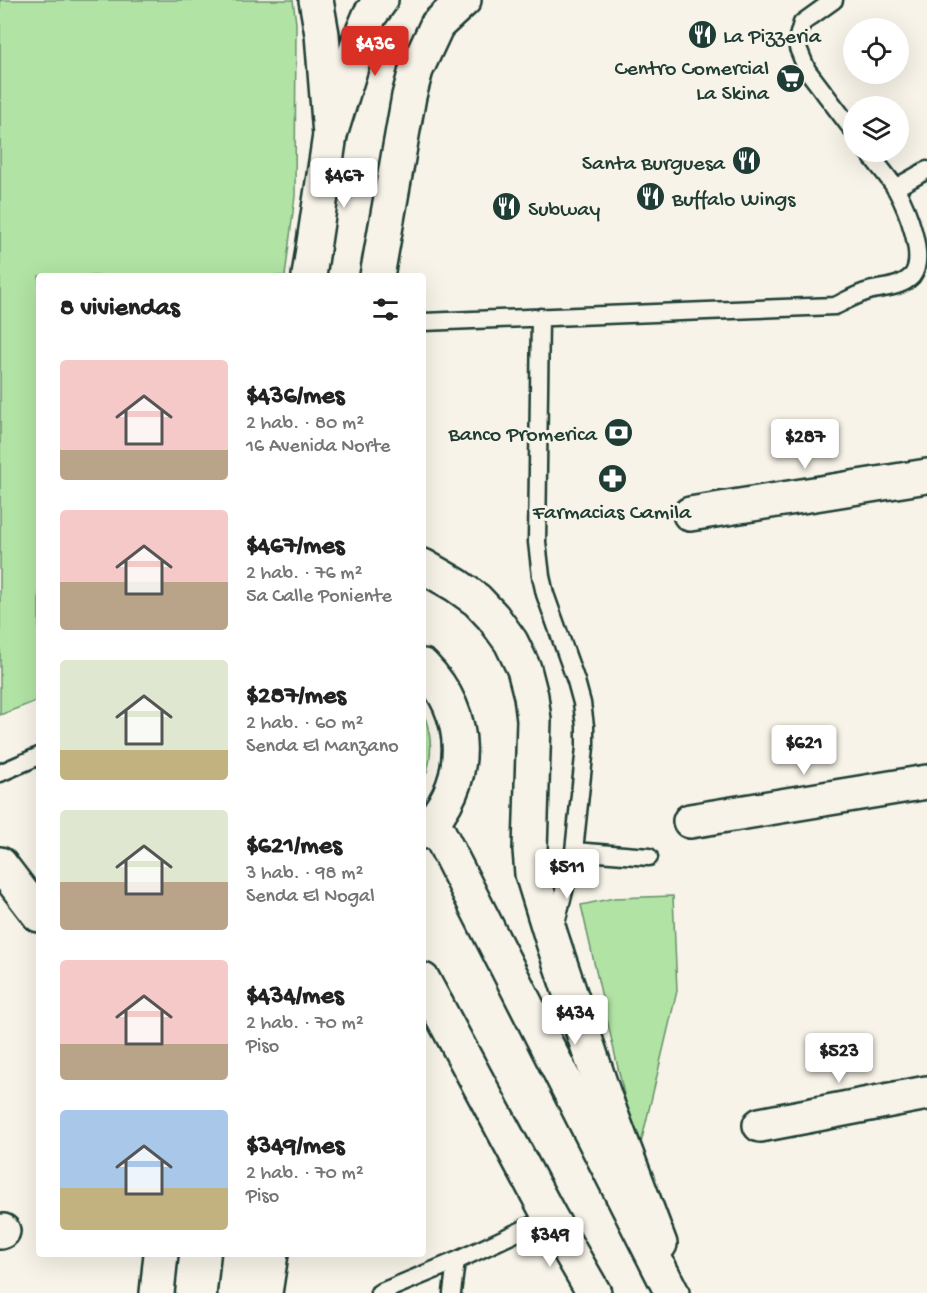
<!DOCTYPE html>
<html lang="es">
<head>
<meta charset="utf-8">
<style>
	body { margin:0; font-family:"Gochi Hand",sans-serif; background:#f6f6f6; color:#222; height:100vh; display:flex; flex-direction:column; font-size:22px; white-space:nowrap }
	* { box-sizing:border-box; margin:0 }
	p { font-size:20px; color:#767676 }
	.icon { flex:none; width:33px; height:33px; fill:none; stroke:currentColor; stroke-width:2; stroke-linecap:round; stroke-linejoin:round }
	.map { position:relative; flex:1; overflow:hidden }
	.details { position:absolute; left:36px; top:273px; width:390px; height:984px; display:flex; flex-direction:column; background:#fff; border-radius:6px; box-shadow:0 6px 24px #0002 }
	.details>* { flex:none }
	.buttons { position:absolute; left:843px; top:18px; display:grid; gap:12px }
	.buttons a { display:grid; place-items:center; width:66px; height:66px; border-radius:50%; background:#fff; box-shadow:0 6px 24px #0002; font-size:30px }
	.price { position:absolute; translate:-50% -51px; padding:0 14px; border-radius:6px; background:#fff; color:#222; font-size:20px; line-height:39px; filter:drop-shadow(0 2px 3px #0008) }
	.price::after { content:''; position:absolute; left:50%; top:36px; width:18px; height:14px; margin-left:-9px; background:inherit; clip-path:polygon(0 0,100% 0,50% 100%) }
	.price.current { background:#d93025; color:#fff }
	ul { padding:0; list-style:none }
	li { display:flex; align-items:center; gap:18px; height:150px; padding:0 24px }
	li span { display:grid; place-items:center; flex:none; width:168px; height:120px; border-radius:6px; color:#555 }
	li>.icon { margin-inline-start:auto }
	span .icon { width:72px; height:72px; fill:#fffc; stroke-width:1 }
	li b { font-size:26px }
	h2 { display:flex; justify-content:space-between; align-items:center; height:72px; padding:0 24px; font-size:26px }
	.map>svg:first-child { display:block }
	.green { fill:#b1e3a4; stroke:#68906c; stroke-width:1.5 }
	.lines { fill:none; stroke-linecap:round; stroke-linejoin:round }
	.service-casing { stroke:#1f3d34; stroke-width:21 }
	.minor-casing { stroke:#1f3d34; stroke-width:38 }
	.tertiary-casing { stroke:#1f3d34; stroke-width:38 }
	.secondary-casing { stroke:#1f3d34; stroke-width:38 }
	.service { stroke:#f7f3e8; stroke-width:16 }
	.minor { stroke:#f7f3e8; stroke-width:33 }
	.tertiary { stroke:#f7f3e8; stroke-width:33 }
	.secondary { stroke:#f7f3e8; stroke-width:33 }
	.labels { text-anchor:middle; stroke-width:6; stroke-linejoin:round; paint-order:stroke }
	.poi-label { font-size:22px; fill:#1f3d34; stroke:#f7f3e8; text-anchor:start }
</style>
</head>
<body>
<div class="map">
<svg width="927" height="1293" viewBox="0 0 927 1293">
	<rect width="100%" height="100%" fill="#f7f3e8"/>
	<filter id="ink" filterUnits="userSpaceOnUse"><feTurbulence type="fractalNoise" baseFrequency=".0167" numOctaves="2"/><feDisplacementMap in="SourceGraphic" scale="12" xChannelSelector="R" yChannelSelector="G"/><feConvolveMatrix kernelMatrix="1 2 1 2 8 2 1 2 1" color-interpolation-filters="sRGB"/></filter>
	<g filter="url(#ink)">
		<path class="green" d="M0,0h293l3,23 -1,173 -10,80h-246v424l-39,15z
			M423,712c9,22 11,47 0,69z
			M673,896l4,95 -39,165 -57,-251 33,-7z"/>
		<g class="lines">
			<defs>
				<path id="service" d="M834,0l-32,23 -4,14v11l9,22 47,62
					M895,188l32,-18
					M540,317l-3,225 4,34 4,18 31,87 6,22 3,23v21l-11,104 -19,76
					M423,322l412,-16c11,-5 22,-12 34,-15 15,-4 31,-3 43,-15 15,-19 -6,-69 -16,-87 -8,-13 -19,-25 -28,-37
					M0,773l39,-17
					M574,851l75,6
					M379,1293l77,-32 94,-44
					M452,1293l4,-32"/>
				<path id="minor" d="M330,135l29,-94 11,-26 11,-15
					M377,276l32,-180 7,-26 21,-45 27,-25
					M690,514l237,-38
					M423,566l33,19 21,15 16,17 18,25 13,27 7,27 3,24 -4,130 2,24 20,65 53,159 55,146
					M690,821l237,-39
					M0,864l39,51
					M760,1125l167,-32
					M0,1232l3,-1
					M157,1293l4,-39"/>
				<path id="tertiary" d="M433,821l239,472
					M423,980l127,237 44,76"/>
				<path id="secondary" d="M309,276l21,-141 -8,-101 -6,-34
					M423,666c48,49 49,117 0,166
					M423,1002l14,4
					M235,1293l4,-39
					M265,1293l6,-39"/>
			</defs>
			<use href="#service" class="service-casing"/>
			<use href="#minor" class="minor-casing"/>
			<use href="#tertiary" class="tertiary-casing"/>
			<use href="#secondary" class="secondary-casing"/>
			<use href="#service" class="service"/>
			<use href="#minor" class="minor"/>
			<use href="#tertiary" class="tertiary"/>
			<use href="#secondary" class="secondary"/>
		</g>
	</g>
	<defs>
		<symbol id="restaurant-disc" viewBox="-11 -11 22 22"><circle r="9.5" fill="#1f3d34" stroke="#f7f3e8"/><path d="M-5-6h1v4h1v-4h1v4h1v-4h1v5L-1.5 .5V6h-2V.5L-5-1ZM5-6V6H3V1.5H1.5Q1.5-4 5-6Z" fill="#fff"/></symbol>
		<symbol id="supermarket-disc" viewBox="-11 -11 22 22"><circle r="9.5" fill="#1f3d34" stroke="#f7f3e8"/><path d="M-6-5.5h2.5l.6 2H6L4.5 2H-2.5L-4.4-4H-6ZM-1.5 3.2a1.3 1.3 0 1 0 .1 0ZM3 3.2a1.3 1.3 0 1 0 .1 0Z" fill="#fff"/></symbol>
		<symbol id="bank-disc" viewBox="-11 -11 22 22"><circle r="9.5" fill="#1f3d34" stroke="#f7f3e8"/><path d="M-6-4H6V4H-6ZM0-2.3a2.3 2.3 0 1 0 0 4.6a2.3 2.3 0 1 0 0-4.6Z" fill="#fff"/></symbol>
		<symbol id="pharmacy-disc" viewBox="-11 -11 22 22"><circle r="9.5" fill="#1f3d34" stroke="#f7f3e8"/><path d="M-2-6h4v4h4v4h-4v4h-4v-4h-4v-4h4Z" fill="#fff"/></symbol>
	</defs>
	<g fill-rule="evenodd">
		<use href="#restaurant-disc" x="686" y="18" width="33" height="33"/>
		<use href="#supermarket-disc" x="774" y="62" width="33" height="33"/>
		<use href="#restaurant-disc" x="730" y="144" width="33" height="33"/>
		<use href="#restaurant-disc" x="634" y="180" width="33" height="33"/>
		<use href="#restaurant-disc" x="490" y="190" width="33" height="33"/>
		<use href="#bank-disc" x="602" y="416" width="33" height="33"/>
		<use href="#pharmacy-disc" x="596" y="462" width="33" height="33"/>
	</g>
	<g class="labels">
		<g class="poi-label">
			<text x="723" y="42">La Pizzeria</text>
			<text x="769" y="74" text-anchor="end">Centro Comercial<tspan x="769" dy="25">La Skina</tspan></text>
			<text x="725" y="169" text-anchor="end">Santa Burguesa</text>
			<text x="672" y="205">Buffalo Wings</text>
			<text x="528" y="215">Subway</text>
			<text x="597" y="440" text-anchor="end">Banco Promerica</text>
			<text x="612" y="518" text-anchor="middle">Farmacias Camila</text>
		</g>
	</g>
</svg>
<div class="buttons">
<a><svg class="icon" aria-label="locate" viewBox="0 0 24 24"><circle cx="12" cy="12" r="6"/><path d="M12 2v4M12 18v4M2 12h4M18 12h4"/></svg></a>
<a><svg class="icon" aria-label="layers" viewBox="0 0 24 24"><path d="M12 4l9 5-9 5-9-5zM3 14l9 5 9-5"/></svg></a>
</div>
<b class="price current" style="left:375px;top:77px">$436</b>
<b class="price" style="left:344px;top:209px">$467</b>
<b class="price" style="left:805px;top:470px">$287</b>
<b class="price" style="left:804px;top:776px">$621</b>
<b class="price" style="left:567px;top:900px">$511</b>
<b class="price" style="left:575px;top:1046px">$434</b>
<b class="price" style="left:839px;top:1084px">$523</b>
<b class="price" style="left:550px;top:1268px">$349</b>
<section class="details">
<h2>8 viviendas<svg class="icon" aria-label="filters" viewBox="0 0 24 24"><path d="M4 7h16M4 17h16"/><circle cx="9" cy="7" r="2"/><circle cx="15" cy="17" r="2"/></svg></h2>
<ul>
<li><span style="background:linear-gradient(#f6c9c9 75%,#b9a48a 0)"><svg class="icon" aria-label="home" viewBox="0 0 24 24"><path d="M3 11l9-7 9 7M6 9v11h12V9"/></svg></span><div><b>$436/mes</b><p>2 hab. · 80 m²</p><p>16 Avenida Norte</p></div></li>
<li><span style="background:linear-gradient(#f6c9c9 60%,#b9a48a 0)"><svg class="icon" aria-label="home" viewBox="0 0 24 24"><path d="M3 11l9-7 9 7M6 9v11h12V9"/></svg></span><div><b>$467/mes</b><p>2 hab. · 76 m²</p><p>5a Calle Poniente</p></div></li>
<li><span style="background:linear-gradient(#dfe7d0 75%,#c2b280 0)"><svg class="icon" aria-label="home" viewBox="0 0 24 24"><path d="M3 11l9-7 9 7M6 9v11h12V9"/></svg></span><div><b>$287/mes</b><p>2 hab. · 60 m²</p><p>Senda El Manzano</p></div></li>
<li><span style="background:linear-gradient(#dfe7d0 60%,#b9a48a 0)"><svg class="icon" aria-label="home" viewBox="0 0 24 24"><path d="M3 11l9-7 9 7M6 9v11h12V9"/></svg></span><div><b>$621/mes</b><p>3 hab. · 98 m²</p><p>Senda El Nogal</p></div></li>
<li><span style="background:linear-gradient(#f6c9c9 70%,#b9a48a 0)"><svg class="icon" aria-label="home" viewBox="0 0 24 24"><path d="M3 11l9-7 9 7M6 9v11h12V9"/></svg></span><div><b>$434/mes</b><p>2 hab. · 70 m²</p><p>Piso</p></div></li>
<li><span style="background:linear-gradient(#a9c7e8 65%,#c2b280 0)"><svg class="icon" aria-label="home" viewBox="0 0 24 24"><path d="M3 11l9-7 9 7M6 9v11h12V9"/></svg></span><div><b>$349/mes</b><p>2 hab. · 70 m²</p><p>Piso</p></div></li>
</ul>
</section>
</div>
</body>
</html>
